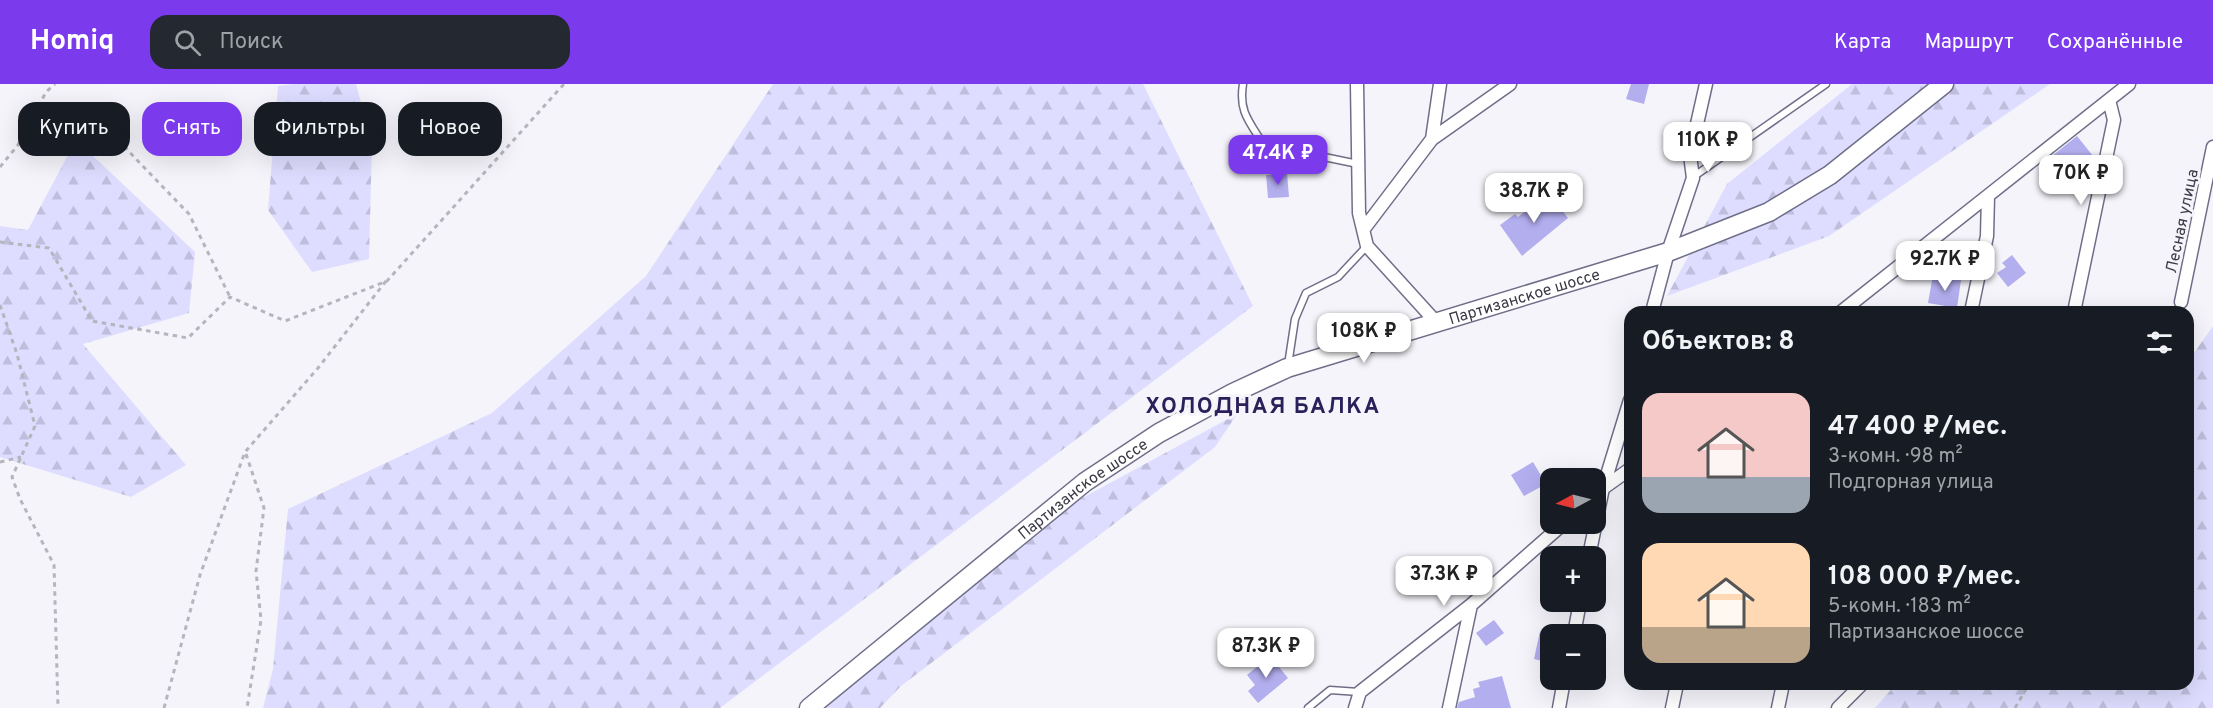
<!DOCTYPE html>
<html lang="ru">
<head>
<meta charset="utf-8">
<style>
	body { margin:0; font-family:Overpass,sans-serif; background:#242831; color:#f1f3f6; height:100vh; display:flex; flex-direction:column; font-size:22px; white-space:nowrap }
	* { box-sizing:border-box; margin:0 }
	p { font-size:20px; color:#9ea1a6 }
	.icon { flex:none; width:33px; height:33px; fill:none; stroke:currentColor; stroke-width:2; stroke-linecap:round; stroke-linejoin:round }
	.map { position:relative; flex:1; overflow:hidden }
	.details { position:absolute; left:1624px; top:222px; width:570px; height:384px; display:flex; flex-direction:column; background:#171b24; border-radius:18px; box-shadow:0 6px 24px #0002 }
	.details>* { flex:none }
	.banner { position:absolute; left:18px; top:18px; width:570px; height:54px; display:flex; gap:12px }
	.needle { width:39px; rotate:263deg }
	.buttons { position:absolute; left:1540px; top:384px; display:grid; gap:12px }
	.buttons a { display:grid; place-items:center; width:66px; height:66px; border-radius:12px; background:#171b24; box-shadow:0 6px 24px #0002; font-size:30px }
	.price { position:absolute; translate:-50% -51px; padding:0 14px; border-radius:12px; background:#fff; color:#222; font-size:20px; line-height:39px; filter:drop-shadow(0 2px 3px #0008) }
	.price::after { content:''; position:absolute; left:50%; top:36px; width:18px; height:14px; margin-left:-9px; background:inherit; clip-path:polygon(0 0,100% 0,50% 100%) }
	.price.selected { background:#7c3aed; color:#fff }
	ul { padding:0; list-style:none }
	li { display:flex; align-items:center; gap:18px; height:150px; padding:0 18px }
	li span { display:grid; place-items:center; flex:none; width:168px; height:120px; border-radius:18px; color:#555 }
	li>.icon { margin-inline-start:auto }
	span .icon { width:72px; height:72px; fill:#fffc; stroke-width:1 }
	li b { font-size:26px }
	h2 { display:flex; justify-content:space-between; align-items:center; height:72px; padding:0 18px; font-size:26px }
	.chip { padding:0 21px; border-radius:18px; background:#171b24; box-shadow:0 6px 24px #0002; font-size:21px; line-height:54px }
	.chip.selected { background:#7c3aed; color:#fff }
	header { display:flex; align-items:center; gap:36px; box-sizing:border-box; height:84px; padding:0 30px; background:#7c3aed; color:#fff }
	header strong { font-size:28px }
	nav { display:flex; gap:33px; margin-inline-start:auto; font-size:21px }
	.search { width:420px; height:54px; background:#242831; display:flex; align-items:center; gap:15px; box-sizing:border-box; padding:0 21px; border-radius:18px; color:#9ea1a6; font-size:22px }
	.map>svg:first-child { display:block }
	.forest { fill:url(#forest-firs) }
	.building { fill:#b3aeee }
	.lines { fill:none; stroke-linecap:round; stroke-linejoin:round }
	.service-casing { stroke:#6f6e89; stroke-width:9 }
	.minor-casing { stroke:#6f6e89; stroke-width:15 }
	.secondary-casing { stroke:#6f6e89; stroke-width:21 }
	.path { stroke:#b5b5bd; stroke-width:3; stroke-dasharray:4.5 4.5; stroke-linecap:butt }
	.service { stroke:#fff; stroke-width:6 }
	.minor { stroke:#fff; stroke-width:12 }
	.secondary { stroke:#fff; stroke-width:18 }
	.labels { text-anchor:middle; stroke-width:6; stroke-linejoin:round; paint-order:stroke }
	.street-label { font-size:16px; fill:#3b3a46; stroke:#f4f4fa }
	.district-label { font-size:22px; font-weight:bold; letter-spacing:1.5px; fill:#2b205a; stroke:#f4f4fa }
</style>
</head>
<body>
<header>
<strong>Homiq</strong>
<div class="search"><svg class="icon" aria-label="search" viewBox="0 0 24 24"><circle cx="10" cy="10" r="6"/><path d="M15 15l6 6"/></svg>Поиск</div>
<nav><a>Карта</a><a>Маршрут</a><a>Сохранённые</a></nav>
</header>
<div class="map">
<svg width="2213" height="624" viewBox="0 0 2213 624">
	<defs>
		<pattern id="forest-firs" width="22" height="20" patternUnits="userSpaceOnUse" patternTransform="scale(1.5)"><rect width="22" height="20" fill="#deddff"/><path d="M5 1l3.5 6h-7zM16 11l3.5 6h-7z" fill="#bfbedc"/></pattern>
	</defs>
	<rect width="100%" height="100%" fill="#f4f4fa"/>
	<path class="forest" d="M294,0h62l16,59 -3,116 -57,13 -44,-62 10,-124z
		M773,0h370l110,222 -533,402h-457l10,-39 15,-160 204,-96 154,-137z
		M1852,0h198l-221,152 -162,60 60,-112z
		M76,56l119,112 -6,61 -106,31 103,121 -55,32 -131,-40v-231l28,4z
		M2213,242v382h-338l21,-24h292l1,-324z
		M1237,330l-22,33 -314,239 -21,22h-58l251,-205z"/>
	<path class="building" d="M1631,0h18l-5,20 -18,-5z
		M2077,52l20,25 -24,21 -21,-26z
		M1287,89l2,24 -21,1 -2,-23z
		M1549,109l19,25 -46,38 -22,-31 15,-11 3,3z
		M2012,171l14,18 -18,14 -11,-14 9,-6 -4,-4z
		M1933,191l28,5 -4,28 -29,-5z
		M1533,378l13,22 -22,12 -13,-21z
		M1494,536l10,13 -18,13 -10,-13z
		M1540,547l11,3v29l-17,-4z
		M1270,572l18,22 -30,25 -10,-12 7,-6 -8,-10z
		M1502,592l9,32h-54l2,-6 16,-5 -2,-8 7,-2 -2,-5z"/>
	<g class="lines">
		<defs>
			<path id="service" d="M1243,0c-4,25 4,35 17,55l40,13 58,12
				M1693,93l133,-93
				M1288,281l7,-46 11,-26 32,-16 29,-31
				M1308,624l22,-18 29,2"/>
			<path id="minor" d="M1357,0l2,129 8,33 69,76
				M1432,55l78,-55
				M1363,146l69,-91 8,-55
				M2181,218l32,-155
				M1652,228l16,-60 25,-74 -3,-23 16,-71
				M1841,228l288,-228
				M1971,228l16,-76 1,-40
				M2074,228l40,-192 -5,-20
				M1602,405l28,-20
				M1589,472l14,-68 27,-88
				M1574,550l6,-32
				M1355,624l5,-16 111,-87 92,-81
				M1449,624l22,-103
				M1559,624l5,-28
				M1672,624l5,-24
				M1778,624l5,-24
				M1838,624l24,-24"/>
			<g id="secondary">
				<path id="s1" d="M809,624l276,-226 74,-49 74,-40 54,-25 381,-116 101,-40 61,-37 114,-91"/>
			</g>
		</defs>
		<use href="#service" class="service-casing"/>
		<use href="#minor" class="minor-casing"/>
		<use href="#secondary" class="secondary-casing"/>
		<path class="path" d="M40,20l33,1 38,28 78,81 41,83
			M0,83l18,-22 28,-53 9,-8
			M0,158l49,6 43,73 96,17 42,-41 55,24 102,-40 177,-197
			M0,221l17,49 18,72 -23,51 8,22 34,66 4,143
			M246,370l18,54 -8,63 5,49 -14,88
			M0,378l21,-5
			M164,624l36,-133 45,-123 73,-84 68,-87
			M2015,624l14,-24"/>
		<use href="#service" class="service"/>
		<use href="#minor" class="minor"/>
		<use href="#secondary" class="secondary"/>
	</g>
	<g class="labels">
		<g class="street-label">
			<text transform="translate(2181 137) rotate(-78)" y="6">Лесная улица</text>
			<text dy="6" stroke="none"><textPath href="#s1" startOffset="837">Партизанское шоссе</textPath></text>
			<text dy="6" stroke="none"><textPath href="#s1" startOffset="351">Партизанское шоссе</textPath></text>
		</g>
		<g class="district-label">
			<text x="1263" y="329">ХОЛОДНАЯ БАЛКА</text>
		</g>
	</g>
</svg>
<div class="buttons">
<a><svg class="needle" viewBox="-14 -14 28 28"><path d="M0-13l5 13h-10z" fill="#e53935"/><path d="M0 13l5-13h-10z" fill="#9ea1a6"/></svg></a>
<a>+</a>
<a>−</a>
</div>
<b class="price" style="left:1708px;top:89px">110K ₽</b>
<b class="price selected" style="left:1278px;top:102px">47.4K ₽</b>
<b class="price" style="left:2081px;top:122px">70K ₽</b>
<b class="price" style="left:1534px;top:140px">38.7K ₽</b>
<b class="price" style="left:1945px;top:208px">92.7K ₽</b>
<b class="price" style="left:1364px;top:280px">108K ₽</b>
<b class="price" style="left:1444px;top:523px">37.3K ₽</b>
<b class="price" style="left:1266px;top:595px">87.3K ₽</b>
<div class="banner">
<a class="chip">Купить</a>
<a class="chip selected">Снять</a>
<a class="chip">Фильтры</a>
<a class="chip">Новое</a>
</div>
<section class="details">
<h2>Объектов: 8<svg class="icon" aria-label="filters" viewBox="0 0 24 24"><path d="M4 7h16M4 17h16"/><circle cx="9" cy="7" r="2"/><circle cx="15" cy="17" r="2"/></svg></h2>
<ul>
<li><span style="background:linear-gradient(#f6c9c9 70%,#9aa5b1 0)"><svg class="icon" aria-label="home" viewBox="0 0 24 24"><path d="M3 11l9-7 9 7M6 9v11h12V9"/></svg></span><div><b>47 400 ₽/мес.</b><p>3-комн. · 98 m²</p><p>Подгорная улица</p></div></li>
<li><span style="background:linear-gradient(#ffd9b3 70%,#b9a48a 0)"><svg class="icon" aria-label="home" viewBox="0 0 24 24"><path d="M3 11l9-7 9 7M6 9v11h12V9"/></svg></span><div><b>108 000 ₽/мес.</b><p>5-комн. · 183 m²</p><p>Партизанское шоссе</p></div></li>
</ul>
</section>
</div>
</body>
</html>
